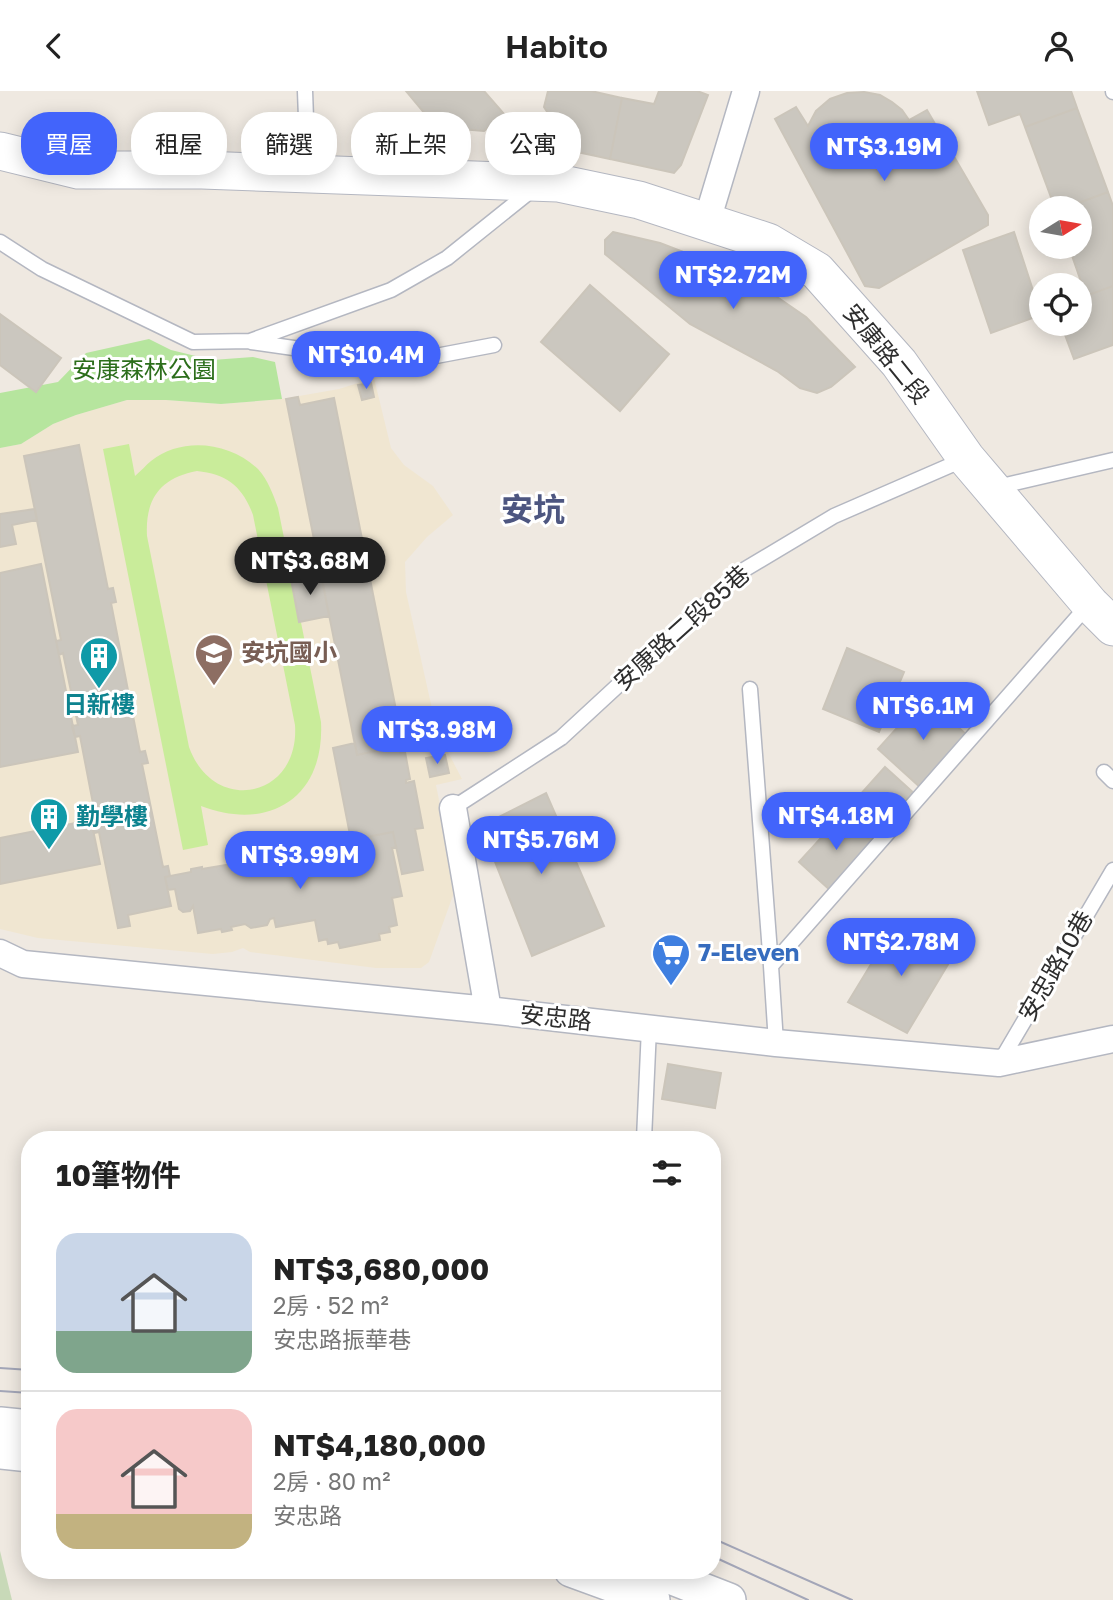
<!DOCTYPE html>
<html lang="zh-TW">
<head>
<meta charset="utf-8">
<style>
	body { margin:0; font-family:"Golos Text","Noto Sans TC",sans-serif; background:#f2f2f2; color:#222; height:100vh; display:flex; flex-direction:column; font-size:26px; white-space:nowrap }
	* { box-sizing:border-box; margin:0 }
	p { font-size:23px; color:#767676 }
	.icon { flex:none; width:38px; height:38px; fill:none; stroke:currentColor; stroke-width:2; stroke-linecap:round; stroke-linejoin:round }
	.map { position:relative; flex:1; overflow:hidden }
	.side { position:absolute; left:21px; top:1040px; width:700px; height:448px; display:flex; flex-direction:column; background:#fff; border-radius:28px; box-shadow:0 4px 18px #0003 }
	.side>* { flex:none }
	.top-card { position:absolute; left:21px; top:21px; width:700px; height:63px; display:flex; gap:14px }
	.needle { width:46px; rotate:79deg }
	.fabs { position:absolute; left:1029px; top:105px; display:grid; gap:14px }
	.fabs a { display:grid; place-items:center; width:63px; height:63px; border-radius:50%; background:#fff; box-shadow:0 4px 18px #0003; font-size:35px }
	.price { position:absolute; translate:-50% -60px; padding:0 16px; border-radius:24px; background:#4264fb; color:#fff; font-size:23px; line-height:46px; filter:drop-shadow(0 2px 4px #0008) }
	.price::after { content:''; position:absolute; left:50%; top:42px; width:21px; height:16px; margin-left:-10px; background:inherit; clip-path:polygon(0 0,100% 0,50% 100%) }
	.price.on { background:#222; color:#fff }
	ul { padding:0; list-style:none }
	li { display:flex; align-items:center; gap:21px; height:175px; padding:0 35px }
	li+li { border-top:2px solid #e0e0e0 }
	li span { display:grid; place-items:center; flex:none; width:196px; height:140px; border-radius:21px; color:#555 }
	li>.icon { margin-inline-start:auto }
	span .icon { width:84px; height:84px; fill:#fffc; stroke-width:1 }
	li b { font-size:30px }
	h2 { display:flex; justify-content:space-between; align-items:center; height:84px; padding:0 35px; font-size:30px }
	.pill { padding:0 24px; border-radius:28px; background:#fff; box-shadow:0 4px 18px #0003; font-size:24px; line-height:63px }
	.pill.on { background:#4264fb; color:#fff }
	header { display:flex; justify-content:space-between; align-items:center; height:91px; padding:0 35px; background:#fff; font-size:32px; font-weight:600 }
	.map>svg:first-child { display:block }
	.education { fill:#f0e6d1 }
	.green { fill:#b6e59e }
	.cemetery { fill:#c8d9b8 }
	.pitch { fill:#c9ec9a; fill-rule:evenodd }
	.building { fill:#cbc7bf; stroke:#cbc5ba; stroke-width:2 }
	.lines { fill:none; stroke-linecap:round; stroke-linejoin:round }
	.service-casing { stroke:#b4b7c1; stroke-width:17 }
	.minor-casing { stroke:#b4b7c1; stroke-width:29 }
	.tertiary-casing { stroke:#b4b7c1; stroke-width:36 }
	.secondary-casing { stroke:#b4b7c1; stroke-width:39 }
	.service { stroke:#fff; stroke-width:14 }
	.minor { stroke:#fff; stroke-width:26 }
	.tertiary { stroke:#fff; stroke-width:33 }
	.secondary { stroke:#fff; stroke-width:37 }
	.tram { stroke:#a3a6b8; stroke-width:2 }
	.labels { text-anchor:middle; stroke-width:6; stroke-linejoin:round; paint-order:stroke }
	.street-label { font-size:24px; fill:#2e2e2e; stroke:#fff }
	.park-label { font-size:24px; fill:#2c6e1b; stroke:#fff }
	.education-label { font-size:24px; font-weight:bold; fill:#785e54; stroke:#fff; text-anchor:start }
	.culture-label { font-size:24px; font-weight:bold; fill:#0d838f; stroke:#fff }
	.shop-label { font-size:24px; font-weight:bold; fill:#366cbe; stroke:#fff; text-anchor:start }
	.district-label { font-size:32px; font-weight:bold; fill:#4d5680; stroke:#fff }
</style>
</head>
<body>
<header><svg class="icon" aria-label="back" viewBox="0 0 24 24"><path d="M15 5l-7 7 7 7"/></svg>Habito<svg class="icon" aria-label="person" viewBox="0 0 24 24"><circle cx="12" cy="8" r="4"/><path d="M4 21q1-7 8-7t8 7"/></svg></header>
<div class="map">
<svg width="1113" height="1509" viewBox="0 0 1113 1509">
	<rect width="100%" height="100%" fill="#efe9e1"/>
	<path class="education" d="M374,287l17,70 13,17 29,21 20,29 -26,22 -22,25 1,30 31,139 25,48 -26,6 20,102 -27,75 -8,6h-45l-126,-16 -7,-4 -11,4 -19,2 -175,-16 -38,-9v-481l21,-4 32,-20 23,-9 51,-15h39l55,4 61,-5 57,-10z"/>
	<path class="green" d="M149,248l22,11 41,10 41,-3 22,5 7,37 -61,5 -55,-4h-39l-51,15 -23,9 -32,20 -21,4v-55l58,-11 28,-29z"/>
	<path class="cemetery" d="M0,1460l12,49h-12z"/>
	<path class="pitch" d="M129,353l6,32c6,-5 11,-11 16,-15 31,-25 79,-19 107,8 10,11 15,25 20,39l43,214c4,76 -52,110 -120,84l7,39 -25,5 -80,-401zM197,380c30,3 46,16 56,44l42,210c5,73 -81,91 -106,22l-42,-211c-2,-37 13,-58 50,-65z"/>
	<path class="building" d="M406,0h78l21,24 -21,16 -48,-4z
		M548,0h43l31,7 -12,61 -37,-8 -29,-44z
		M659,0h38l11,4 -27,70 -7,8 -64,-14 12,-61 32,6z
		M977,0h94l6,17 -52,19 -5,-13 -31,11z
		M864,1l16,3 12,7 10,8 7,10 18,-10 61,105v10l-109,63 -14,-2 -90,-167 21,-12 12,19 8,-15 14,-12 17,-6z
		M1077,17l31,84 -43,16h-10l-30,-81z
		M1108,101l5,14v80l-27,10 -17,-49h11v-39h-15z
		M613,141l47,11 65,25 42,22 39,27 49,50 -24,20 -14,6 -17,-5 -23,-17 -87,-47 -85,-70v-14z
		M1014,141l27,83 -50,18 -28,-83z
		M590,194l79,69 -49,57 -79,-69z
		M1113,195v59l-39,14 -13,-35h19v-26z
		M0,223l61,44 -25,34 -36,-27z
		M371,292l3,14 -12,3 -4,-15z
		M298,306l2,8 34,-7 69,347 -46,10 -71,-356z
		M79,354l29,144 5,-1 3,14 -5,1 29,149 5,-1 3,12 -6,1 21,103 5,-1 2,10 -5,1 6,29 -43,9 2,11 -12,2 -19,-96 -5,1 -3,-13 5,-1 -16,-83 -5,1 -3,-11 6,-1 -15,-72 -4,2 -3,-14 5,-1 -37,-184z
		M35,418l2,11 -25,5 4,19 -16,3v-33z
		M41,473l37,188 -78,15v-194z
		M321,482l8,43 -30,6 -8,-43z
		M847,557l57,24 -25,60 -56,-23z
		M925,606l43,39 -47,52 -43,-39z
		M355,652l2,12 42,-9 1,7 5,-1 5,27 -4,1v3l8,-2 9,47 -8,1 8,41 -21,4 -9,-42 -42,8 -18,-92z
		M445,664l4,18 -19,4 -4,-19z
		M885,676l31,28 -43,48 -31,-28z
		M546,702l58,133 -72,30 -51,-130z
		M842,724l31,28 -43,47 -31,-28z
		M91,729l9,44 -100,20v-46z
		M393,741l3,15 -4,1 10,48 -10,2 5,27 -8,2 1,5 -11,2 1,6 -40,8 -2,-6 -10,2 -1,-5 -8,2 -4,-21 -39,7 -2,-9 -4,1 -3,6 -16,3 -6,-4 -14,3 1,3 -10,2 -1,-3 -23,4 -5,-27 -3,5 -7,1 -4,-3 -4,-20 -7,1 -3,-13 26,-5v-3l11,-2v2l30,-5 -1,-3 8,-2 1,3 30,-6 -1,-5 26,-5 1,5 29,-6v-3l10,-2v3z
		M898,829l55,36 -46,77 -59,-31z
		M668,973l53,9 -6,35 -53,-9z"/>
	<g class="lines">
		<defs>
			<path id="service" d="M305,0l3,82
				M1113,0v1
				M0,151l42,27 151,73 57,-1 141,-51 56,-32 86,-69
				M251,251l148,21 95,-18
				M993,397l120,-28
				M750,598l21,277
				M1104,681l9,9
				M453,717l108,-70 181,-167 92,-55 131,-57
				M776,952l-5,-77 318,-362
				M1000,971l113,-192
				M644,1048l5,-111"/>
			<path id="minor" d="M707,130l39,-130
				M453,717l35,202
				M0,862l23,11 465,46 288,33 223,20 114,-24"/>
			<path id="tertiary" d="M0,1333l30,3
				M0,1361l30,3
				M571,1479l82,30
				M652,1479l77,30"/>
			<path id="secondary" d="M0,60l78,19h124l356,13 81,17 129,42 49,29 82,92 67,95 124,146 23,23"/>
		</defs>
		<use href="#service" class="service-casing"/>
		<use href="#minor" class="minor-casing"/>
		<use href="#tertiary" class="tertiary-casing"/>
		<use href="#secondary" class="secondary-casing"/>
		<use href="#service" class="service"/>
		<use href="#minor" class="minor"/>
		<use href="#tertiary" class="tertiary"/>
		<use href="#secondary" class="secondary"/>
		<path class="tram" d="M0,1277l30,2
			M0,1300l30,2
			M712,1447l140,62
			M712,1465l96,44"/>
	</g>
	<defs>
		<symbol id="school-pin" viewBox="-11 -11 22 30"><path d="M0 17L-7.5 6A9.5 9.5 0 1 1 7.5 6Z" fill="#8d6e63" stroke="#fff"/><path d="M0-5L7-2L0 1L-7-2ZM-4 1L0 2.5L4 1V4Q0 6-4 4Z" fill="#fff"/></symbol>
		<symbol id="building-pin" viewBox="-11 -11 22 30"><path d="M0 17L-7.5 6A9.5 9.5 0 1 1 7.5 6Z" fill="#0f9aa8" stroke="#fff"/><path d="M-4-6H4V6H1V3H-1V6H-4ZM-2.5-4.3h1.7v1.8h-1.7ZM.8-4.3h1.7v1.8H.8ZM-2.5-1h1.7V.8h-1.7ZM.8-1h1.7V.8H.8Z" fill="#fff"/></symbol>
		<symbol id="supermarket-pin" viewBox="-11 -11 22 30"><path d="M0 17L-7.5 6A9.5 9.5 0 1 1 7.5 6Z" fill="#3f7fe0" stroke="#fff"/><path d="M-6-5.5h2.5l.6 2H6L4.5 2H-2.5L-4.4-4H-6ZM-1.5 3.2a1.3 1.3 0 1 0 .1 0ZM3 3.2a1.3 1.3 0 1 0 .1 0Z" fill="#fff"/></symbol>
	</defs>
	<g fill-rule="evenodd">
		<use href="#school-pin" x="192" y="540" width="44" height="60"/>
		<use href="#building-pin" x="77" y="543" width="44" height="60"/>
		<use href="#building-pin" x="27" y="704" width="44" height="60"/>
		<use href="#supermarket-pin" x="649" y="840" width="44" height="60"/>
	</g>
	<g class="labels">
		<g class="street-label">
			<text transform="translate(886 263) rotate(51)" y="8">安康路二段</text>
			<text transform="translate(682 537) rotate(-42)" y="8">安康路二段85巷</text>
			<text transform="translate(1056 875) rotate(-60)" y="8">安忠路10巷</text>
			<text transform="translate(556 927) rotate(6)" y="8">安忠路</text>
		</g>
		<g class="park-label">
			<text x="144" y="287">安康森林公園</text>
		</g>
		<g class="education-label">
			<text x="241" y="570">安坑國小</text>
		</g>
		<g class="culture-label">
			<text x="99" y="622">日新樓</text>
			<text x="76" y="734" text-anchor="start">勤學樓</text>
		</g>
		<g class="shop-label">
			<text x="698" y="870">7-Eleven</text>
		</g>
		<g class="district-label">
			<text x="533" y="430">安坑</text>
		</g>
	</g>
</svg>
<div class="fabs">
<a><svg class="needle" viewBox="-14 -14 28 28"><path d="M0-13l5 13h-10z" fill="#e53935"/><path d="M0 13l5-13h-10z" fill="#767676"/></svg></a>
<a><svg class="icon" aria-label="locate" viewBox="0 0 24 24"><circle cx="12" cy="12" r="6"/><path d="M12 2v4M12 18v4M2 12h4M18 12h4"/></svg></a>
</div>
<b class="price" style="left:884px;top:92px">NT$3.19M</b>
<b class="price" style="left:733px;top:220px">NT$2.72M</b>
<b class="price" style="left:366px;top:300px">NT$10.4M</b>
<b class="price on" style="left:310px;top:506px">NT$3.68M</b>
<b class="price" style="left:923px;top:651px">NT$6.1M</b>
<b class="price" style="left:437px;top:675px">NT$3.98M</b>
<b class="price" style="left:836px;top:761px">NT$4.18M</b>
<b class="price" style="left:541px;top:785px">NT$5.76M</b>
<b class="price" style="left:300px;top:800px">NT$3.99M</b>
<b class="price" style="left:901px;top:887px">NT$2.78M</b>
<div class="top-card">
<a class="pill on">買屋</a>
<a class="pill">租屋</a>
<a class="pill">篩選</a>
<a class="pill">新上架</a>
<a class="pill">公寓</a>
</div>
<section class="side">
<h2>10筆物件<svg class="icon" aria-label="filters" viewBox="0 0 24 24"><path d="M4 7h16M4 17h16"/><circle cx="9" cy="7" r="2"/><circle cx="15" cy="17" r="2"/></svg></h2>
<ul>
<li><span style="background:linear-gradient(#c9d6e8 70%,#7fa58c 0)"><svg class="icon" aria-label="home" viewBox="0 0 24 24"><path d="M3 11l9-7 9 7M6 9v11h12V9"/></svg></span><div><b>NT$3,680,000</b><p>2房 · 52 m²</p><p>安忠路振華巷</p></div></li>
<li><span style="background:linear-gradient(#f6c9c9 75%,#c2b280 0)"><svg class="icon" aria-label="home" viewBox="0 0 24 24"><path d="M3 11l9-7 9 7M6 9v11h12V9"/></svg></span><div><b>NT$4,180,000</b><p>2房 · 80 m²</p><p>安忠路</p></div></li>
</ul>
</section>
</div>
</body>
</html>
